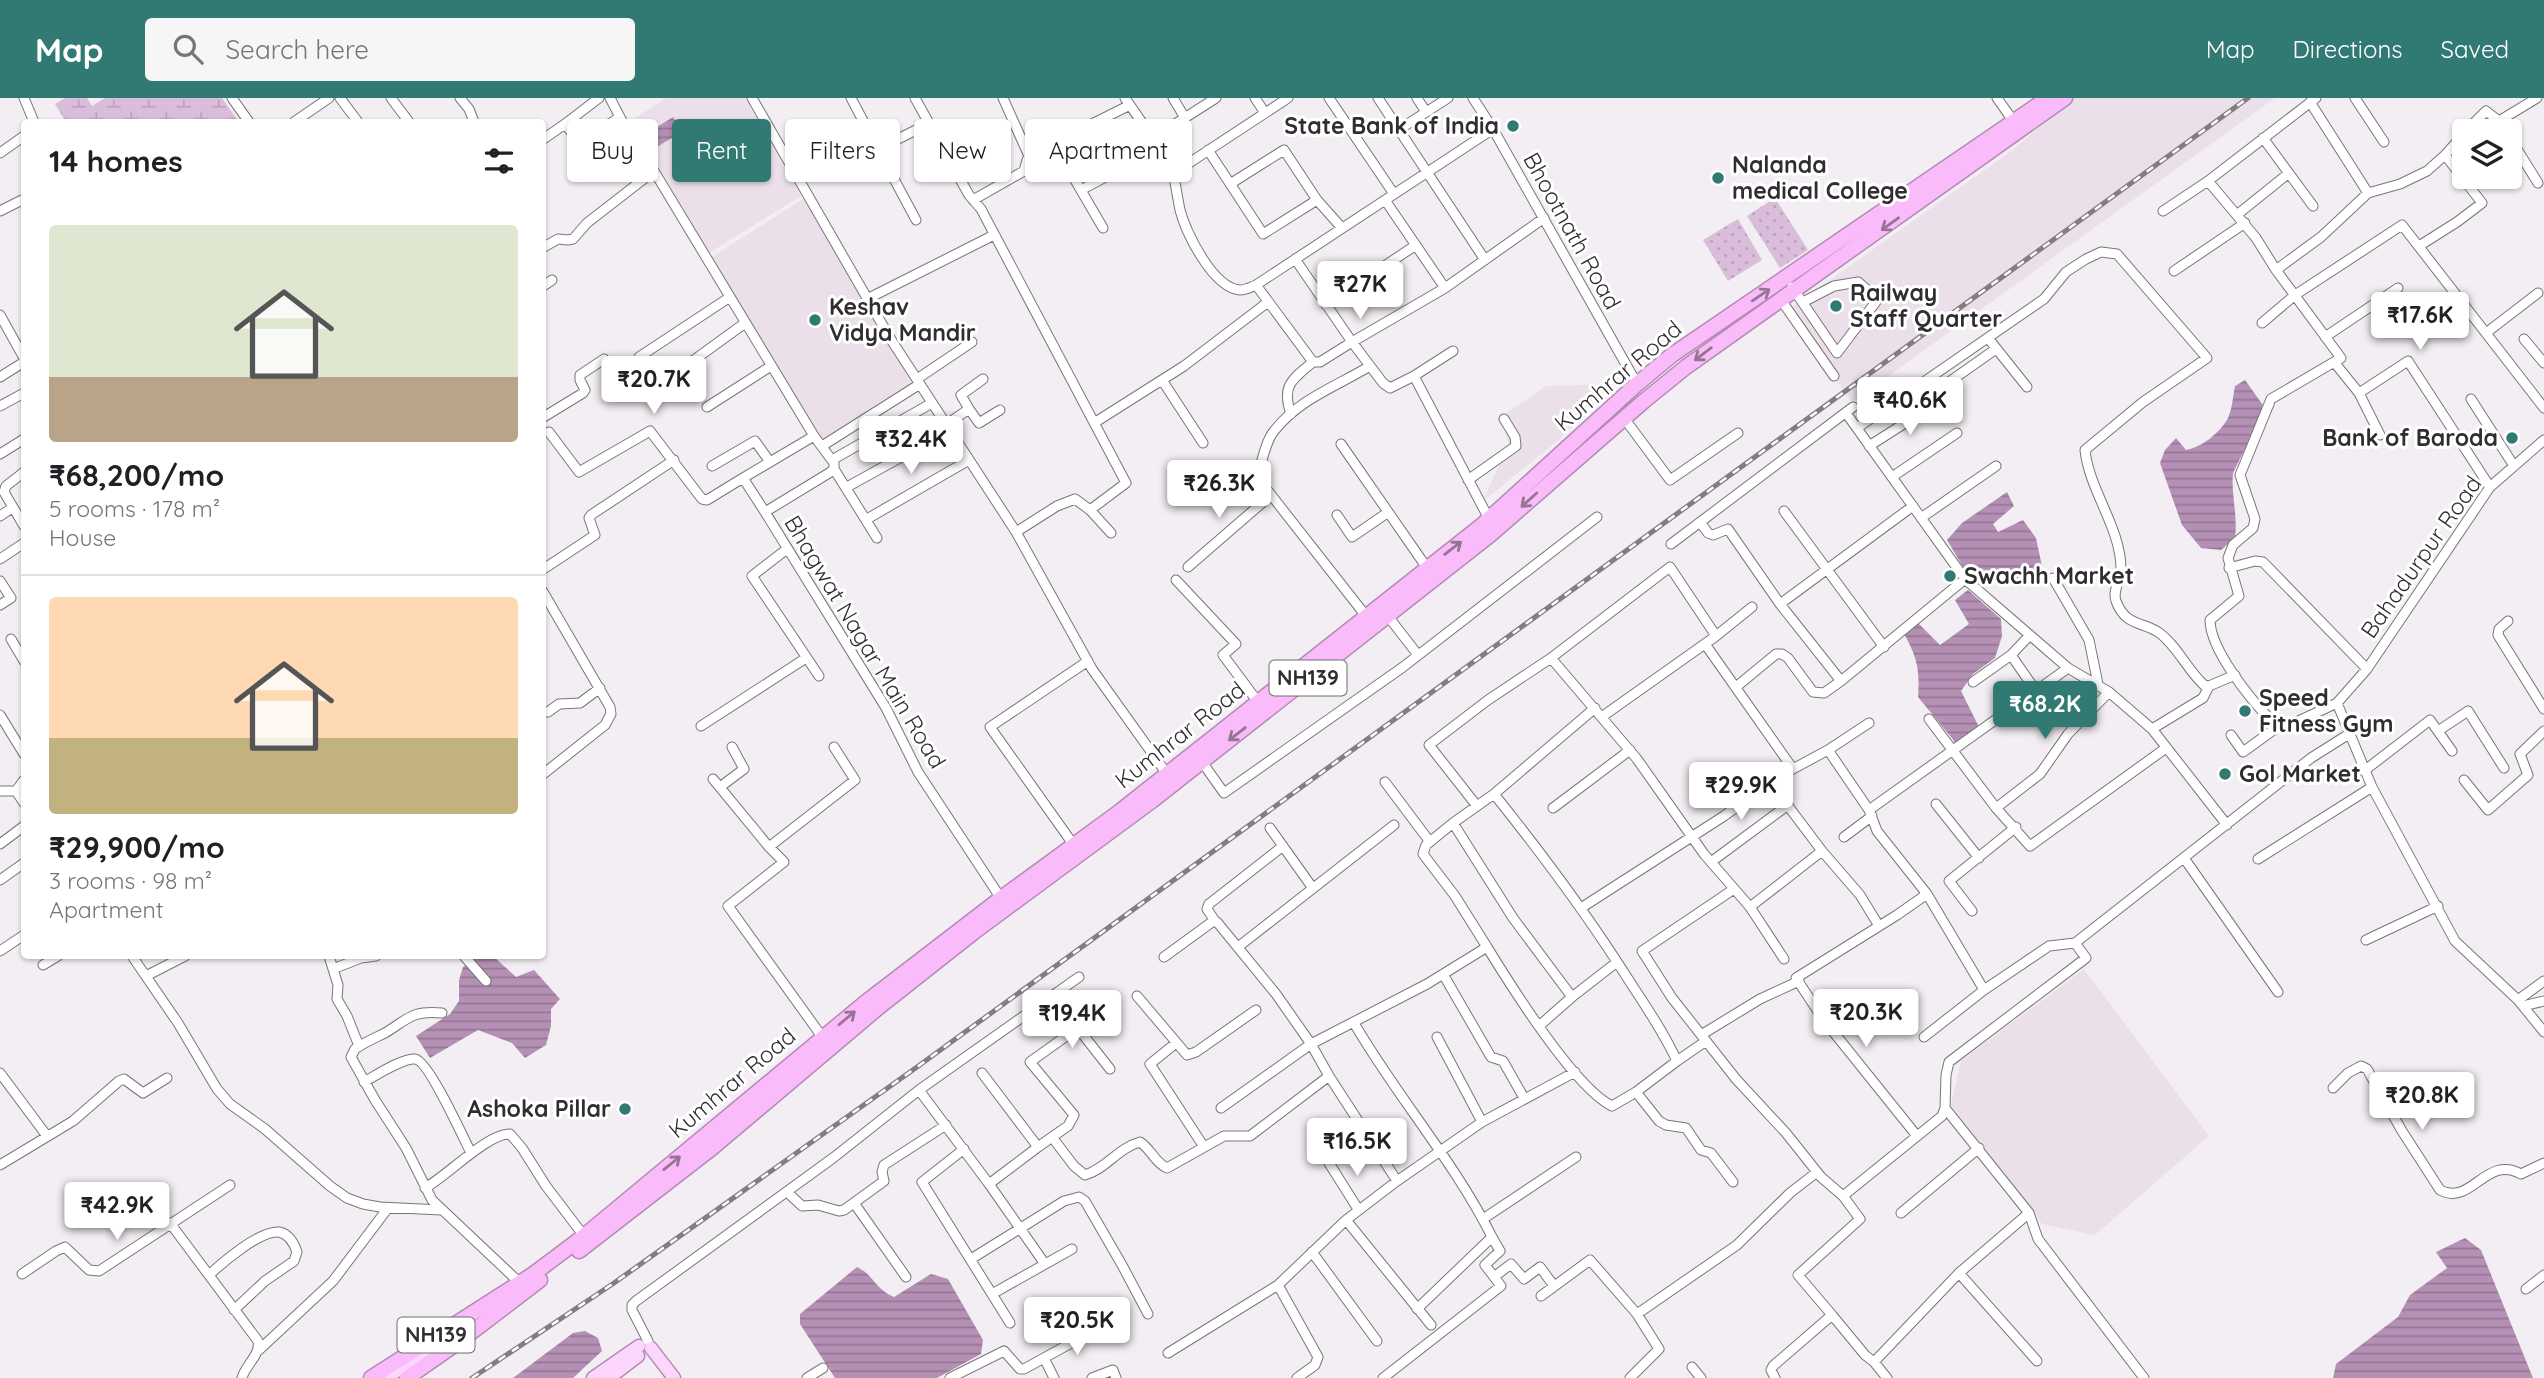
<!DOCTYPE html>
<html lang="en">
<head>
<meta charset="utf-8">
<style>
	body { margin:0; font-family:Quicksand,sans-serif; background:#f6f6f6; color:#202124; height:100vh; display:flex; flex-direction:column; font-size:26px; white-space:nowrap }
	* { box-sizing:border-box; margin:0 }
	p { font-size:23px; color:#757577 }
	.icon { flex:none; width:38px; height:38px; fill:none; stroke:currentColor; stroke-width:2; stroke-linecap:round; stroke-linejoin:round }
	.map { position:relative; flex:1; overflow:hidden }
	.sheet { position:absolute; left:21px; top:21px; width:525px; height:840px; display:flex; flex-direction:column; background:#fff; border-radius:7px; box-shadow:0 2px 5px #0004 }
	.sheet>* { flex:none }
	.guide { position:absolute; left:567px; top:21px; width:665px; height:63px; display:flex; gap:14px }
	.fabs { position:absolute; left:2452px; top:21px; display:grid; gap:14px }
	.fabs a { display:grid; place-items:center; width:70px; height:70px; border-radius:7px; background:#fff; box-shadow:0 2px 5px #0004; font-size:35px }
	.price { position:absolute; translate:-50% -60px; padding:0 16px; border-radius:7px; background:#fff; color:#222; font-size:23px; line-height:46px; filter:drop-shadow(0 2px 4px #0008) }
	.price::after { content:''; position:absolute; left:50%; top:42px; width:21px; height:16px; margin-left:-10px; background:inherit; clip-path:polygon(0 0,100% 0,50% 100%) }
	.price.current { background:#317973; color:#fff }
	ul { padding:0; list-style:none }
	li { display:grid; align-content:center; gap:14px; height:371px; padding:0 28px }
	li+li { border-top:2px solid #e0e0e0 }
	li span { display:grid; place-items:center; height:217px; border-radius:7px; color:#555 }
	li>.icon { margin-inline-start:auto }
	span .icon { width:126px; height:126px; fill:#fffc; stroke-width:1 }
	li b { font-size:30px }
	h2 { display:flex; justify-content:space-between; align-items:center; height:84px; padding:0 28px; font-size:30px }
	.pill { padding:0 24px; border-radius:7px; background:#fff; box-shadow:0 2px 5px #0004; font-size:24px; line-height:63px }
	.pill.current { background:#317973; color:#fff }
	header { display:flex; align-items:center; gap:42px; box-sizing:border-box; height:98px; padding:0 35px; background:#317973; color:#fff }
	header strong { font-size:33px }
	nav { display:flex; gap:38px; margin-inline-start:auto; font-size:24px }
	.search { width:490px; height:63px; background:#f6f6f6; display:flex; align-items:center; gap:18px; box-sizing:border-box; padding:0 24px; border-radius:7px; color:#757577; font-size:26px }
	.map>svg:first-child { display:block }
	.built { fill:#ebe0ea }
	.wetland { fill:url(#wetland-marsh) }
	.park { fill:url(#park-dots) }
	.water { fill:url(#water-rules) }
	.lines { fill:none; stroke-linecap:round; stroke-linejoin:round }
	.minor-casing { stroke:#797579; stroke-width:11 }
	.major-casing { stroke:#b38ab4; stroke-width:15 }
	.highway-casing { stroke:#b38ab4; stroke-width:17 }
	.minor { stroke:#fff; stroke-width:9 }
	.major { stroke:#fcd6fd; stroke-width:12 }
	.highway { stroke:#fabbfb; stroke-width:14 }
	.rail-casing { stroke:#817d81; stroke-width:5 }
	.rail { stroke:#fff; stroke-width:2.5; stroke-dasharray:8; stroke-linecap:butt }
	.oneway { stroke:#957496 }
	.poi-dot { fill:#317973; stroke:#fff; stroke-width:2.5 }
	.labels { text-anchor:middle; stroke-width:6; stroke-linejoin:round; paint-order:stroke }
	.shield { fill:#fff; stroke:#6e6d6e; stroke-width:2 }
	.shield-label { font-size:21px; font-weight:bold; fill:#302e30 }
	.poi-label { font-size:23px; font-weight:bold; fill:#302e30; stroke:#fff; text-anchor:start }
	.street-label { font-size:23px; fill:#302e30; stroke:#fff }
</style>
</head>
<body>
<header>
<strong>Map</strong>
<div class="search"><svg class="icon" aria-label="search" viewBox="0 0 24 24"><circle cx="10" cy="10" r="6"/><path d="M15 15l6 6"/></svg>Search here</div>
<nav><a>Map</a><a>Directions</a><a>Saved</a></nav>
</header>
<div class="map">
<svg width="2544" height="1280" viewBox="0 0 2544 1280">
	<defs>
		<pattern id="wetland-marsh" width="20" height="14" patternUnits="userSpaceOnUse" patternTransform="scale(1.75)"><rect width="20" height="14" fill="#dabdda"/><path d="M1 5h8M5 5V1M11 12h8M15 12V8" fill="none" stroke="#bba3bb"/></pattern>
		<pattern id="park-dots" width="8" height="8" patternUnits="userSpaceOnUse" patternTransform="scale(1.75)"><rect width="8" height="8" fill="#dabdda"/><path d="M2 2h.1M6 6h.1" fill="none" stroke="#bba3bb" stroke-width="1.8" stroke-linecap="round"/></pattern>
		<pattern id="water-rules" width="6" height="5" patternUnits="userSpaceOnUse" patternTransform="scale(1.75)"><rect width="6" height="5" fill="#b590b5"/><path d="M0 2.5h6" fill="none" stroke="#947694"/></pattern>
	</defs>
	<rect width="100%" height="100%" fill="#f3eef3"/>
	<path class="built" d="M666,0h79l56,98 -92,57 -78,-132z
		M2073,0h202l-423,304 -66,-91 224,-159z
		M803,101l117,185 -98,62 -110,-189z
		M1616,286l-62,60 -71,57 25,-56 -3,-31 41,-28z
		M2084,871l125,167 -114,99 -53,-11 -91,-119 10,-44z"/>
	<path class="wetland" d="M65,0h22l5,8 13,-8h117l17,24h-173l-11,-18z"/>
	<path class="park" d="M1775,100l33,52 -28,18 -33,-52z
		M1738,121l24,41 -34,21 -25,-41z"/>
	<path class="water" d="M673,19l9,15 -27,16 -9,-14z
		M2245,282l20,28 -32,65c-2,22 5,43 2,65l-14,12 -20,-2 -19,-23 -22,-62 5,-13 11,-12 10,12c16,-3 32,-16 41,-30 5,-9 6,-24 8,-34z
		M2007,394l7,14 -21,18 5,8 25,-12 13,18 7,33 -24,16 -13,-18 -25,14 -12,-6 -22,-37 15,-17z
		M1968,492l33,29 1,17 -7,22 -22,16 -12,17 18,36 -24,15 -37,-45c2,-27 -1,-41 -15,-65l14,-10 23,23 29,-21 -14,-24z
		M478,858h15l23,21 18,-7 26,29 -9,10v17l-5,19 -21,13 -13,-15 -34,-13 -48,28 -14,-22 34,-22 9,-13v-21l4,-13z
		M2465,1140l16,12 52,128h-200l3,-14 62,-47 12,-22 37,-27 -11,-16z
		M857,1169c18,9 17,21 37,30l37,-23 17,5 35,61 -2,14 -44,24h-102l-35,-54v-10z
		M585,1233l13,7 4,13 -29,27h-60l60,-45z"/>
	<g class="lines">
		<defs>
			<path id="minor" d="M24,0l10,24
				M232,0l17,24
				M340,0l18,24
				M391,0l18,24
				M460,0l9,11 5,13
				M599,0l-34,26 15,19 40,-26
				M610,0l13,25 31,48 160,265 20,27v6l-5,4 -64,39 121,196 32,64 84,128
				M752,0l138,240 126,194 76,137 75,105
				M915,0l54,97 12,14 145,274 -36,27
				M1003,0l26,58
				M1125,0l47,68 11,1 105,-69
				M1173,0l12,20
				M1255,0l10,15
				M1329,0l65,96
				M1378,0l107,162
				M1417,0l9,14
				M1473,0l20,31 144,255
				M1997,0l17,24
				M2355,0l29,44
				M2310,4l58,91
				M294,24l35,-24
				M1400,31l48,-31
				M2466,33l20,-20 13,10
				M2505,33l-6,-10 38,-23
				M1153,40l63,-40
				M2263,40l50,68
				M2510,40l28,45
				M542,42l23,-16
				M1054,46l49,84
				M1208,52l55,84 54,-34 25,28
				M0,55l24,-17
				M2445,57l19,-21
				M1172,68c3,15 5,29 8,44 6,23 33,78 60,80 6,0 11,-3 16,-5l237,-156
				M833,74l45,-23 -27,-51
				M2208,83l48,57 20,32 65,88 -70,41 -31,76 15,44 -2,9 -20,17 -5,13 11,38 -29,24c0,29 40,79 60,99l8,5 16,-1 43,-20 30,-34 123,-182 54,-47
				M1230,86l54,-34 33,50
				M1081,92l79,-42
				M973,102l51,-29 3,-11 5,-6 98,-49
				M1385,102l60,88 99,-70
				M0,113l24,-12
				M2163,113l45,-30 108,-83
				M2238,116l51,-41
				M916,122l-38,-71 50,-25
				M542,150l16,-9 10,1 5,-1 14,-16 67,-52
				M1295,161l57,83 93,-54
				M2276,172l45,-33 47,-44 32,-9 27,-13 18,-16 37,48 -25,19 -38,24
				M2174,173l71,-48
				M1256,187l57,77h7l32,-20 31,41 7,5 24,-12 39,-25
				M542,189l10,-7
				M1792,189l45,66 41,-54 -20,-17 -24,4 -31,16
				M867,201l127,-64
				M1781,202l53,76
				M1326,207l90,-60
				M0,217l24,43
				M2262,225l33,-28 107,-70 142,183
				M2486,235l52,-40
				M2325,239l73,-49
				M1988,240l39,49
				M2524,241l20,24
				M639,259l91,-60
				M2334,264l25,31
				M1414,278l75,143
				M0,279l24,-15
				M917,281l55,-37
				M1162,282l41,63
				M1949,284l47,-33
				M650,294l95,-69
				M2471,301l43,67
				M0,308l24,-13
				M707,309l64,-41
				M969,311l10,14 21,-13
				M1846,315l119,166 103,89 41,24 43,37 75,96
				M1291,316c-10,-28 1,-35 22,-52
				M542,320l41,-25 2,-3 -5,-10v-5l24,-16
				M1624,320l46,62 68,-47
				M1094,325l90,-57 84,-64
				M947,326l22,-15 -8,-14 22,-16
				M1857,330l187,-129 22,-27 20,-13 15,-7 16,2 90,104 -64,44 -58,48c4,40 36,78 36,119 0,11 -9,21 -5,32 9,25 27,21 42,31 18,12 30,39 46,53l5,1 26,-11
				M549,334l30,40 71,-41 52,68 5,1 36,-22
				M2380,337l-21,-42 49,-32 82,126
				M1341,346l86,124
				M822,348l98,-62
				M1869,348l66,-42
				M0,356l24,-15
				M832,362l100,-57
				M712,368l43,-25 15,21
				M834,371l43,69
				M24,374l-18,14 -2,6 20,34
				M1892,379l65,-44
				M1468,382l48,-34 -1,-9 -11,-18
				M847,389l103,-57
				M1784,413l100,136
				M765,414l-22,-34 71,-42
				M1337,417l15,22 35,-24
				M0,418l12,-8
				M1921,420l75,-52
				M867,421l102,-59
				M1700,424l8,11 5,2 15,-6 52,75 61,77 124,-102
				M1016,434l41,-26 18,-7 15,11 21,23
				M1671,446l182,-137
				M787,451l-35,27 67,100
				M0,461l24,-16
				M1188,469l82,-71
				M2229,470l26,-7 8,1 104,107
				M542,472l53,-35 -6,-17 2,-3 83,-55
				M2053,480l36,62 9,44
				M1176,482l60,64 -13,11 35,47
				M0,483l11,17 -11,7
				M542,492l68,117 1,7 -6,11 -63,50
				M1780,506l133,-98
				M1387,517l31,40
				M1366,518l-109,-139c5,-14 8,-35 17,-46 25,-32 63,-45 96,-65
				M2508,523l-9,8 -1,6 46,74
				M11,541l13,22
				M1705,546l88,125
				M2011,557l25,36
				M1551,560l119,-91 46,69
				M1973,584l38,-27 19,-20
				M1736,589l40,-33h6l6,4 25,34 11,1 17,-12
				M2337,605l35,84 83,154 63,59 26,32
				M542,614h6l11,-8 21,-1 20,-15
				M0,617l24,39
				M1603,618l113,-80 36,-29
				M1929,621l67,89 34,38 136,-98
				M701,628l105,-68
				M2152,631l51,-31 6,-12
				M2438,633l30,-20 36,57
				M2231,637l12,17 40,-29
				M1202,664l22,31 179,-126 194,-150
				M2364,673l66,-51 22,31
				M713,681l56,68 15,15 -56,44 95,132
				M24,682l-8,11 8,12
				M2464,682l24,30 40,-35 -8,-21 24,-23
				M1385,684l45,60
				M1770,684l52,69 38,44 19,31
				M720,689l24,-18 -12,-22
				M0,693h16
				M1494,696l101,-86
				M1936,706l43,54
				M1477,708l-24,17 60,95 59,79 -33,29
				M1553,710l77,-58
				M1996,710l44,-34 28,-40 41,-42
				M1869,712l-41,-60 41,-27
				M1453,725l-27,22 -3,9 32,42 32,51
				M1270,730l42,59
				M1844,739l28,-21
				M0,746l24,-18
				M1073,746l-83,-117 98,-66
				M769,749l86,-67 -21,-33
				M2184,760l94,134
				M2258,761l114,-72
				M1711,764l77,-57
				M0,782l24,-17
				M1734,791l-92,62 30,47 64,81 50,54 35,44 22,19 99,-80 3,-8
				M1927,796l57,96 65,-44 26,-3 236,-185 38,-24
				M1750,809l72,-56
				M1581,810l143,-92 54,-39 50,-27
				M1972,813l-23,-30 67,-54
				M1215,823l-8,-12 2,-5 74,-58
				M2366,842l72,-34
				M2075,845l11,15 -137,104 -3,13 -1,33 84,105 9,26 106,139
				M1238,849l156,-122
				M0,853l24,-16
				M132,858l46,67 39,66 13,15 35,25 65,57 17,12 16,6 17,3 61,3
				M329,858l9,29 -1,14 10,17 12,30
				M464,858l22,25
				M1164,859l48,-35h5l59,72 35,50 -90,64
				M43,867l15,-9
				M333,871l28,-11 15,-2
				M1443,876l48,83 12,4 21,37
				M146,878l39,-20
				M1137,898l50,59 9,-3 60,-42
				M1572,899l45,-35
				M2518,902l26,-19
				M2523,908l21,-5
				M442,915c-30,-3 -34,6 -57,20 -10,5 -20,9 -30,16l-4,8 24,43 31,48 26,52 88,83
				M1354,925c43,74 100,138 138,214l-75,72
				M1077,929l33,42
				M1701,937l59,-36 39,-18
				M1437,939l45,85
				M1924,939l60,-47
				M1176,945l-26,21 54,83
				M1677,963l29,-20
				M0,975l47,63
				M982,975l56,74 14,-10 22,29 11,9c21,-6 33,-27 55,-33 11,7 15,21 27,26l57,-32h26l79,-60 -18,-32 116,-60 60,-37c24,39 87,140 125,159l24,-14 41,-31c-13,-28 -30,-53 -47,-79 -41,-65 -87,-127 -136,-188l-17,12 -48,-61 59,-45 63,-42 86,101 67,95 46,53 34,52
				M1329,978l68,105
				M364,984c11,-6 38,-24 51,-23 13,1 49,80 56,94
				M2333,990l15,-15 13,-7 6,3 35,62 38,59c31,17 46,-36 81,-16l23,-11
				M1636,994l23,29 7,4 20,3 15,22 10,3 22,29
				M1917,1038l-94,-117 -27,-41 101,-63 30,-21 -50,-63 -8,-21 199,-142
				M1052,1039l16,-11 6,-11 -44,-53 67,-48
				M1038,1049l-49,37 -70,-94 160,-113
				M964,1051l-42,33 88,141
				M1329,1065l29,46
				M0,1067l73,-44 46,-40 5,-2 19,14 24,-15
				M989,1086l56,80
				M425,1090c22,-12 63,-55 85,-54l12,14 24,38 38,50
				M787,1094l15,14 16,-1 21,6 5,-1 40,-29 -2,-9 2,-7 62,-40
				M854,1105l52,74
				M1901,1115l78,-65
				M1483,1121l93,-62
				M170,1125l88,118c3,14 -13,24 -16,37
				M1312,1154l65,89
				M971,1161l93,-58 15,-4 6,4 37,64 26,49
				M1959,1175l78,88
				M22,1176l34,-23 9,-4 24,23 10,1 131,-86
				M209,1177c13,-12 51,-45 70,-43 10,2 15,11 18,20l-3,9 -29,20 -31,29
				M1494,1179l17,-13 13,15 16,-12 14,19
				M1278,1187l40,72 -3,8 -18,13
				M2526,1191l18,-14
				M992,1196l80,-45
				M1541,1198l49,-36 47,54
				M1832,1217l33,40 9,7 85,-89 70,-60
				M1431,1227l-85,-105 51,-39 85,-59 93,-50
				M648,1243l-16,-31v-5l4,-4 197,-143 86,-68
				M259,1252l74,-69 55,-73
				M1168,1255l110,-68 68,-65
				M1874,1264l13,16
				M1692,1269l9,11
				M807,1280l16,-10
				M950,1280l54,-27 16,18h4l20,-11
				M1054,1280l-10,-20 47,-26
				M1092,1280l21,-8 3,8
				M1383,1280l118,-92 -16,-21 15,-14 -8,-14
				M1630,1280l29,-29 -22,-35 100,-69 53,-52 27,-21
				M1775,1280l-4,-8 2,-4 59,-51 -34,-40 62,-56 -17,-23"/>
			<path id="major" d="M651,1250l23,30
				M386,1280l76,-50
				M593,1280l46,-32
				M609,1280l29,-22"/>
			<path id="highway" d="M579,1153l133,-103 167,-141 95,-75 179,-132 337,-265 154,-134 42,-34 379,-269
				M371,1280l161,-103 52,-39 282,-234 134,-103 119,-87 362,-286 156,-142 35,-29 376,-257
				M407,1280l53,-37 80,-61"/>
		</defs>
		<use href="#minor" class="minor-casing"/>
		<use href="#major" class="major-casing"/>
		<use href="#highway" class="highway-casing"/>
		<use href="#minor" class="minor"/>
		<use href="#major" class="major"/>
		<use href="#highway" class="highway"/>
		<defs>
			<path id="rail" d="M472,1280l142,-95 303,-216 1331,-969"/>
		</defs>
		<use href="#rail" class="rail-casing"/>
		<use href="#rail" class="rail"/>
	</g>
	<defs><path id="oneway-shaft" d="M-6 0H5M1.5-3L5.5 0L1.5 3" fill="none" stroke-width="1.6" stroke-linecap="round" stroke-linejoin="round" transform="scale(1.75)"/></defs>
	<g class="oneway">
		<use href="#oneway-shaft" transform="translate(1890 126) rotate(144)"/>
		<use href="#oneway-shaft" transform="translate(1761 197) rotate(-34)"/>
		<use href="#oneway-shaft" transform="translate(1703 256) rotate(143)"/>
		<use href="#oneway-shaft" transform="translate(1529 402) rotate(138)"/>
		<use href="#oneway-shaft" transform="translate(1453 450) rotate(-38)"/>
		<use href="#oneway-shaft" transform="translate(1237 636) rotate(142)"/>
		<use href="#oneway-shaft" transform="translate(847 920) rotate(-40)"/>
		<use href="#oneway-shaft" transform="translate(672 1065) rotate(-39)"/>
	</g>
	<g class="poi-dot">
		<circle cx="1513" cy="28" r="7"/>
		<circle cx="1718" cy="80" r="7"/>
		<circle cx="1836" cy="208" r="7"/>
		<circle cx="815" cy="222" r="7"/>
		<circle cx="2512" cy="340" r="7"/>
		<circle cx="1950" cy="478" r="7"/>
		<circle cx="2245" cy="613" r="7"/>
		<circle cx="2225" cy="676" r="7"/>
		<circle cx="625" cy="1011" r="7"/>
	</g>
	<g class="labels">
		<g class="shield">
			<rect x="1269.5" y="562.5" width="77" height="35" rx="5"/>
			<rect x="397.5" y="1219.5" width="77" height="35" rx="5"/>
		</g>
		<g class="shield-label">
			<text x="1308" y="587">NH139</text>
			<text x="436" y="1244">NH139</text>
		</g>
		<g class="poi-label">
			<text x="1499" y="36" text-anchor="end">State Bank of India</text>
			<text x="1732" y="75">Nalanda<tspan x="1732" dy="26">medical College</tspan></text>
			<text x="1850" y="203">Railway<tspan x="1850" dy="26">Staff Quarter</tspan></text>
			<text x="829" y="217">Keshav<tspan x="829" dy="26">Vidya Mandir</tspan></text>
			<text x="2498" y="348" text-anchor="end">Bank of Baroda</text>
			<text x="1964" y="486">Swachh Market</text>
			<text x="2259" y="608">Speed<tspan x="2259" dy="26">Fitness Gym</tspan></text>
			<text x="2239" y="684">Gol Market</text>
			<text x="611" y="1019" text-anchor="end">Ashoka Pillar</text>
		</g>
		<g class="street-label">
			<text transform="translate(1572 133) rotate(61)" y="8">Bhootnath Road</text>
			<text transform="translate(1618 278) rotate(-40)" y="8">Kumhrar Road</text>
			<text transform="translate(2421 459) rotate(-55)" y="8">Bahadurpur Road</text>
			<text transform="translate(865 544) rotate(59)" y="8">Bhagwat Nagar Main Road</text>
			<text transform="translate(1180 637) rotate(-38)" y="8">Kumhrar Road</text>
			<text transform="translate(732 985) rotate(-40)" y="8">Kumhrar Road</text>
		</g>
	</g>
</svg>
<div class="fabs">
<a><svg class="icon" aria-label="layers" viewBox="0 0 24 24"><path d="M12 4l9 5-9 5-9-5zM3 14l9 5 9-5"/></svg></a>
</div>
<b class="price" style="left:1360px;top:223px">₹27K</b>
<b class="price" style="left:2420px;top:254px">₹17.6K</b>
<b class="price" style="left:654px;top:318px">₹20.7K</b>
<b class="price" style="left:1910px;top:339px">₹40.6K</b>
<b class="price" style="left:911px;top:378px">₹32.4K</b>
<b class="price" style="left:1219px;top:422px">₹26.3K</b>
<b class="price current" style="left:2045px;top:643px">₹68.2K</b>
<b class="price" style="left:1741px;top:724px">₹29.9K</b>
<b class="price" style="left:1866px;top:951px">₹20.3K</b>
<b class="price" style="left:1072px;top:952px">₹19.4K</b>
<b class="price" style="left:2422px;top:1034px">₹20.8K</b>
<b class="price" style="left:1357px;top:1080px">₹16.5K</b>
<b class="price" style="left:117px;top:1144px">₹42.9K</b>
<b class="price" style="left:1077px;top:1259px">₹20.5K</b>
<div class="guide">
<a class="pill">Buy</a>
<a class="pill current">Rent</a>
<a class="pill">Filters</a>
<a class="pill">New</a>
<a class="pill">Apartment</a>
</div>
<section class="sheet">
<h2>14 homes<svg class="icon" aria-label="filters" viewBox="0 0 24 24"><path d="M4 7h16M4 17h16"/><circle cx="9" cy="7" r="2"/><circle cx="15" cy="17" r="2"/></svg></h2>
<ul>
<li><span style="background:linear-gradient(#dfe7d0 70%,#b9a48a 0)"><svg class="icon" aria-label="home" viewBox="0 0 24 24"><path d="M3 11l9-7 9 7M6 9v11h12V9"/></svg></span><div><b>₹68,200/mo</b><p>5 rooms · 178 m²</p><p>House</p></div></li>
<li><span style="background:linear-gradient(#ffd9b3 65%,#c2b280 0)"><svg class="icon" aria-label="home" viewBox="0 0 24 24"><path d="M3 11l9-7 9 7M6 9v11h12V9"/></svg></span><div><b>₹29,900/mo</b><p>3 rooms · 98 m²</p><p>Apartment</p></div></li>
</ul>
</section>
</div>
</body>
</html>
